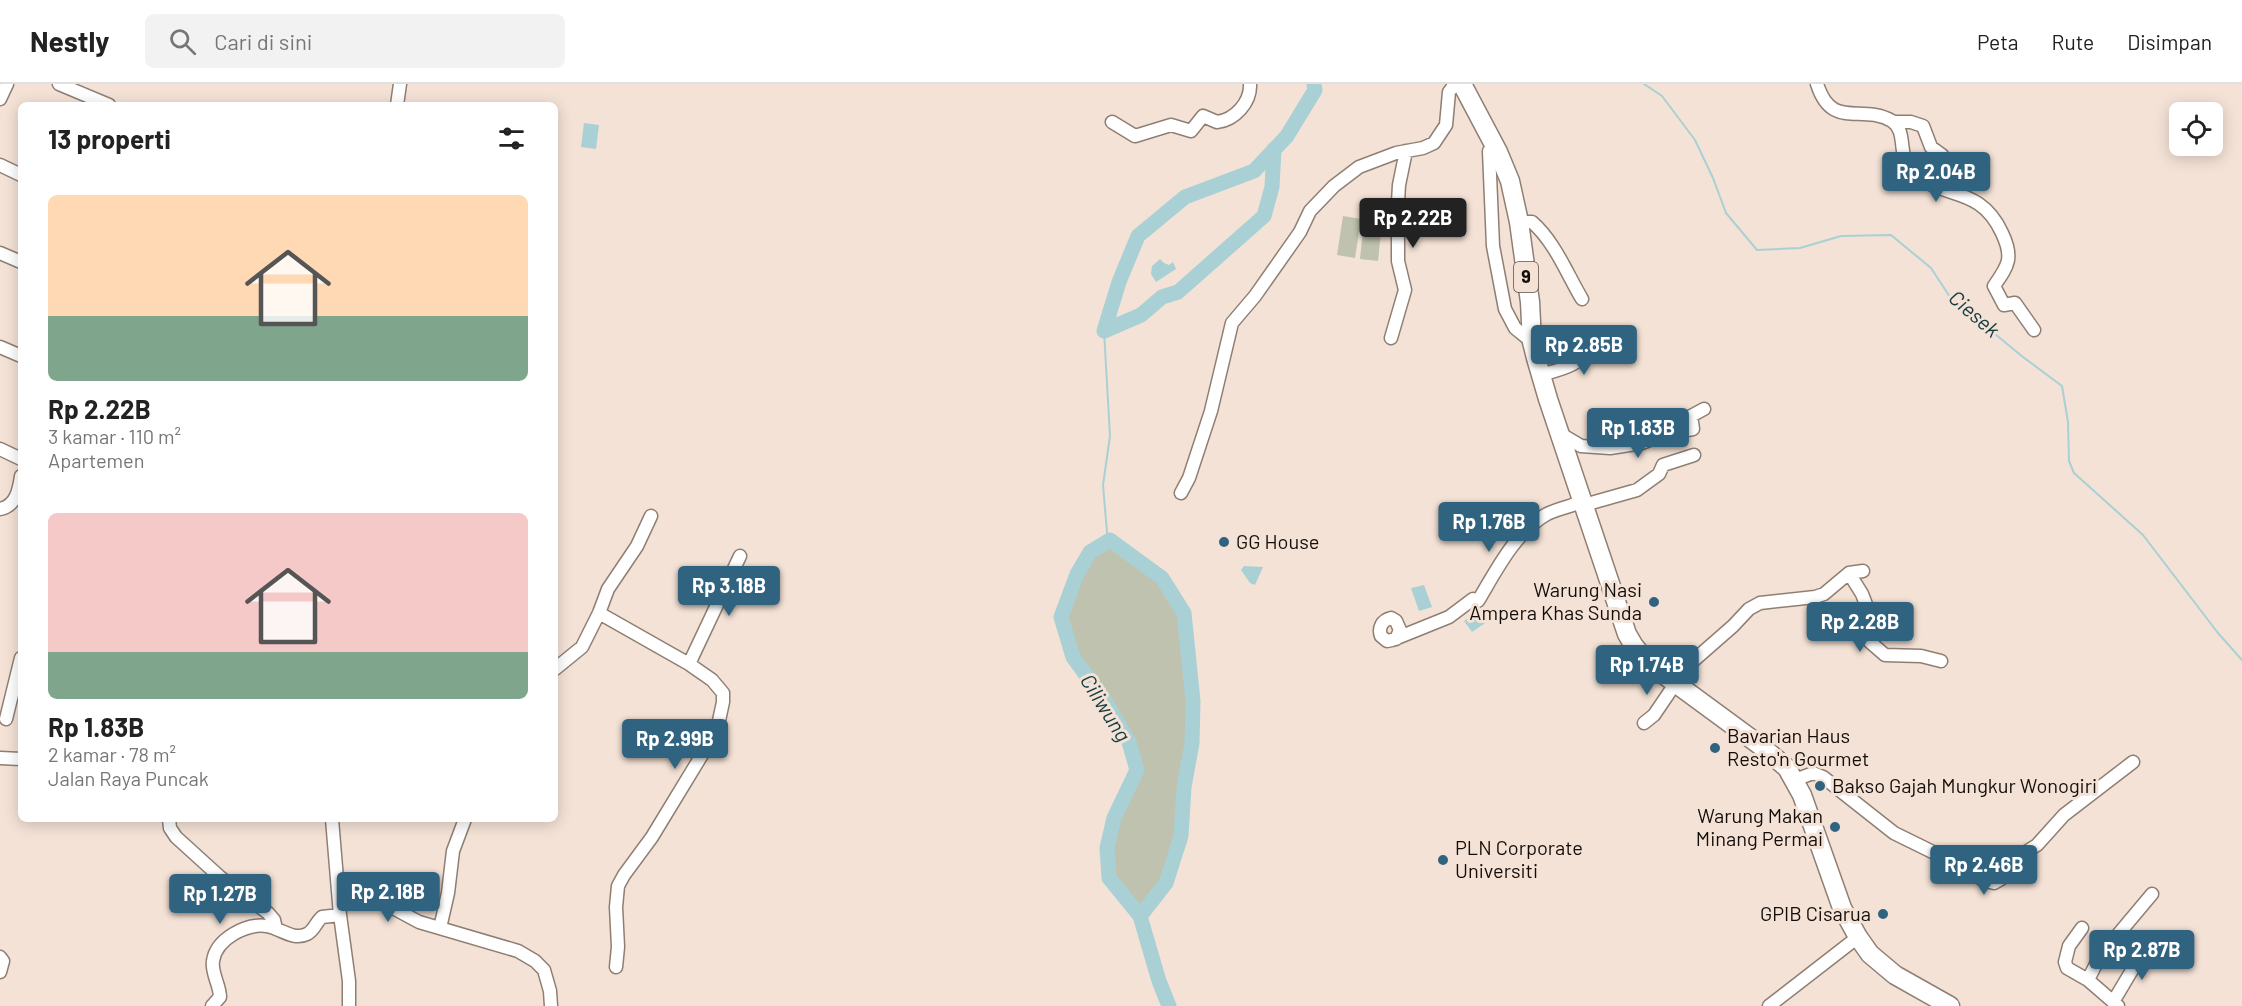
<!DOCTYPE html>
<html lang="id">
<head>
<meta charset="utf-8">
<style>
	body { margin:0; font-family:Barlow,sans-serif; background:#f2f2f2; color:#222; height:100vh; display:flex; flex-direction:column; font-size:22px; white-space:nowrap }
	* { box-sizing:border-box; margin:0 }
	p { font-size:20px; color:#767676 }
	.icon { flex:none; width:33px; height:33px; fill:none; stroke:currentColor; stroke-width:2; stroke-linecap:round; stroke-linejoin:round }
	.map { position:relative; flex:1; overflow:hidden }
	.panel { position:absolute; left:18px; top:18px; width:540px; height:720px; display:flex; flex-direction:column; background:#fff; border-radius:9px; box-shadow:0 3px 15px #0003 }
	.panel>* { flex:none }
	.fabs { position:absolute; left:2169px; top:18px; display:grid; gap:12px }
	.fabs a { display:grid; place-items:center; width:54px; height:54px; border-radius:9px; background:#fff; box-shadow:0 3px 15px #0003; font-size:30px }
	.price { position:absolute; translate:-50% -51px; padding:0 14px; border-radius:6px; background:#2f6380; color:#fff; font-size:20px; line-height:39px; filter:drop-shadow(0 2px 3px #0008) }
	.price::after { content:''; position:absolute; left:50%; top:36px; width:18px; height:14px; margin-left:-9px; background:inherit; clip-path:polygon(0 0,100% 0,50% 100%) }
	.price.active { background:#222; color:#fff }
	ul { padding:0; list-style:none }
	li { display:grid; align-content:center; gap:12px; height:318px; padding:0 30px }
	li span { display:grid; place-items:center; height:186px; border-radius:9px; color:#555 }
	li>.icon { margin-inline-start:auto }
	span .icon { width:108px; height:108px; fill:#fffc; stroke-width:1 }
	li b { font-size:26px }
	h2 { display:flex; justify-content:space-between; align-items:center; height:72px; padding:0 30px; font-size:26px }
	header { display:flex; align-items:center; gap:36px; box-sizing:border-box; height:84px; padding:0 30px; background:#fff; border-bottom:2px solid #e0e0e0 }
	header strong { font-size:28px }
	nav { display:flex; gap:33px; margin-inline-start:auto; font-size:21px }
	.search { width:420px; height:54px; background:#f2f2f2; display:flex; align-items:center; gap:15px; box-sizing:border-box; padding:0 21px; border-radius:9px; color:#767676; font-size:22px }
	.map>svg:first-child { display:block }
	.green { fill:#bec2ae }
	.water { fill:#a9d0d5 }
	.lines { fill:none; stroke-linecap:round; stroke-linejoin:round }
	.stream { stroke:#a9d0d5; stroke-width:2 }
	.river { stroke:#a9d0d5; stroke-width:15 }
	.minor-casing { stroke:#8f7f73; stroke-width:15 }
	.highway-casing { stroke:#8f7f73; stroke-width:21 }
	.minor { stroke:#fff; stroke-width:12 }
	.highway { stroke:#fff; stroke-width:18 }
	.poi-dot { fill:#2f6380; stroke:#f4e2d6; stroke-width:2 }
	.labels { text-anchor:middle; stroke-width:6; stroke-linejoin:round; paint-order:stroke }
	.shield { fill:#f4e2d6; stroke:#574e47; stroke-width:1.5 }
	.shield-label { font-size:18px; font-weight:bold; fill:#140e0a }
	.poi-label { font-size:20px; fill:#140e0a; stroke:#f4e2d6; text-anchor:start }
	.water-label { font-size:21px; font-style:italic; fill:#153b3f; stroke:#f4e2d6 }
</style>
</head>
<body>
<header>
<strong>Nestly</strong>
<div class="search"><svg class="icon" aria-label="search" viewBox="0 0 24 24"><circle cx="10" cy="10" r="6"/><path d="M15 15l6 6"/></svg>Cari di sini</div>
<nav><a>Peta</a><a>Rute</a><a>Disimpan</a></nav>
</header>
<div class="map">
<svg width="2242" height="922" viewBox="0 0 2242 922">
	<rect width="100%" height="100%" fill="#f4e2d6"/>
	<path class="green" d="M1343,132l18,3 -6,39 -18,-3z
		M1364,136l18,2 -4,39 -18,-2z
		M1110,456l52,38 22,35 9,88 -1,42 -8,44 -3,49 -15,47 -26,33 -31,-38 -2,-30 7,-30 23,-48 -8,-28 -24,-41 -32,-44 -12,-40 16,-43 13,-22z"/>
	<path class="water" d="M584,39l15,2 -3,24 -15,-2z
		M1160,175l4,4 5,2 4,-3 3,7 -20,13 -5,-8 1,-8z
		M1244,482l19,1 -8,18 -5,-2 -9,-13z
		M1424,501l8,22 -13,4 -8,-23z
		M1483,524l1,6 7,5 -19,13 -8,-11z"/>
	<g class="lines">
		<path class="stream" d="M1644,0l18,12 33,44 18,38 13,35 31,37 43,-2 41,-12 50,-1 40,33 19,29 73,60 39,29 6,36 1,39 5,12 69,62 75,98 24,27
			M1104,247l6,105 -7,49 4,47 3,8"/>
		<path class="river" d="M1104,247l15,-49 19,-46 47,-39 69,-26 33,-35 28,-46 -1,-6
			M1104,247l37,-16 21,-18 16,-5 86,-76 8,-29 2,-38
			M1140,832l26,-33 15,-47 3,-49 8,-44 1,-42 -9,-88 -22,-35 -52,-38 -20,12 -13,22 -16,43 12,40 32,44 24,41 8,28 -23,48 -7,30 2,30 31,38 19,65 10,25"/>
		<defs>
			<path id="minor" d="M59,0l50,21
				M1817,0c15,47 44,19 75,37 15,10 6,33 17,46 29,36 69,14 93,66 12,25 6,33 -8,53l10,19 11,-2 19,27
				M0,15l7,-15
				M397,21l3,-21
				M1112,38l23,14 36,-11 20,6 12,-15 14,6c18,-2 34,-20 33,-38
				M1893,38h18l12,4 8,21 11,8 -3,33
				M1489,67l4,95 12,63 10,19 17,14
				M0,81l21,10
				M1519,138h13c23,20 35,52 50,77
				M0,169l21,9
				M1391,254l14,-48 -7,-29v-59l1,-17 7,-34
				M0,263l21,9
				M1541,291c20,-6 39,-9 50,-29l32,10
				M1559,349l22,13 29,2 32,-5 23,-9 28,-5 -2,-13 13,-7
				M0,365l21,10
				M1181,409l8,-15 22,-67 21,-88 23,-27 45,-64 10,-21 24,-25 25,-19 37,-14 27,-5 11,-5 12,-18 3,-33 6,-8
				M1584,421l53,-15 22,-16 4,-9 31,-10
				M0,425c16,-3 19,-19 21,-33
				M1849,489l13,21 5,13 -7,20 10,15 15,13 36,1 20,5
				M599,529l90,51 23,16 11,13v9l-6,28 -65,107 -28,38 -6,11 -2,21 2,40 -2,20
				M1396,555l4,-9 -4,-9 -5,-3c-9,2 -13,10 -10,18l6,5 5,-1 57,-23 24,-18 5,2c18,-30 37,-69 69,-87 10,-5 24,-8 35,-12
				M689,580l51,-108
				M555,585l27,-22 17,-34 9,-24 29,-43 14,-30
				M1675,599l18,-22 40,-35 16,-17 11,-6 55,-6 9,-3 25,-21 14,-2
				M6,635l15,-61
				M1644,639l10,-8 21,-31
				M0,674l21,1
				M1795,696l18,-7 10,4 71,56 61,30 30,18 9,2 7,-4 12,-19 24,-15 27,-30 69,-53
				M169,735l1,9 6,9 44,40 48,36 6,7 2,9
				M332,735l8,96 9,66v25
				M339,818l41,-1 39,21 99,29 17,10 9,9 6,21 1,15
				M440,844l8,-35 5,-42 12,-32
				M2082,844l-13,18 -4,16 2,6 21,12 30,26
				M0,873l3,4 -3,11
				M2088,896l12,-24 52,-62
				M2113,918l34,-57
				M212,922l8,-9c0,-12 -9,-24 -7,-36 3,-22 33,-38 54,-35 13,2 26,15 40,8 7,-3 9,-12 15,-17l18,-2
				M1769,922l89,-69"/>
			<path id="highway" d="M1462,0l36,68 12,29 9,41 11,80 2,40 4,16 12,41 79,235 7,12 14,17 113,83 26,22 15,27 40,113 16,29 12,17 25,21 55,31"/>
		</defs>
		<use href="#minor" class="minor-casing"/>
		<use href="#highway" class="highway-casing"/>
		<use href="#minor" class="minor"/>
		<use href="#highway" class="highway"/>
	</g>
	<g class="poi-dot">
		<circle cx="1224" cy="458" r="6"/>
		<circle cx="1654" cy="518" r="6"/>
		<circle cx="1715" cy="664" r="6"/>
		<circle cx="1820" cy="702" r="6"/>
		<circle cx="1835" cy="743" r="6"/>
		<circle cx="1443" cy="776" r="6"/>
		<circle cx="1883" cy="830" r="6"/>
	</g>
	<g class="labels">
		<rect class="shield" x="1514" y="178" width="24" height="30" rx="4.5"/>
		<g class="shield-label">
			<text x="1526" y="199">9</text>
		</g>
		<g class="poi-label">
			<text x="1236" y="465">GG House</text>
			<text x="1642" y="513" text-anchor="end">Warung Nasi<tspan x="1642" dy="23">Ampera Khas Sunda</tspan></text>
			<text x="1727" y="659">Bavarian Haus<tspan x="1727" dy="23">Resto'n Gourmet</tspan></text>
			<text x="1832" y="709">Bakso Gajah Mungkur Wonogiri</text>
			<text x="1823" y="739" text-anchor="end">Warung Makan<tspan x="1823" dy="23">Minang Permai</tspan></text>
			<text x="1455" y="771">PLN Corporate<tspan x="1455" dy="23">Universiti</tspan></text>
			<text x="1871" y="837" text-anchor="end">GPIB Cisarua</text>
		</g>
		<g class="water-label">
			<text transform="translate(1974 230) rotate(41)" y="7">Ciesek</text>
			<text transform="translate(1105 624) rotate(58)" y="7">Ciliwung</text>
		</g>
	</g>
</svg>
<div class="fabs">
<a><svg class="icon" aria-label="locate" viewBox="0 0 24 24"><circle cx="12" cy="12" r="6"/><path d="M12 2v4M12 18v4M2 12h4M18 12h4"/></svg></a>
</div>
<b class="price" style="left:1936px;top:119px">Rp 2.04B</b>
<b class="price active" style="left:1413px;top:165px">Rp 2.22B</b>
<b class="price" style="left:1584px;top:292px">Rp 2.85B</b>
<b class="price" style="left:1638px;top:375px">Rp 1.83B</b>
<b class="price" style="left:1489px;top:469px">Rp 1.76B</b>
<b class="price" style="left:729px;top:533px">Rp 3.18B</b>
<b class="price" style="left:1860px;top:569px">Rp 2.28B</b>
<b class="price" style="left:1647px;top:612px">Rp 1.74B</b>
<b class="price" style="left:675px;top:686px">Rp 2.99B</b>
<b class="price" style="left:1984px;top:812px">Rp 2.46B</b>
<b class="price" style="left:388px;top:839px">Rp 2.18B</b>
<b class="price" style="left:220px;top:841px">Rp 1.27B</b>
<b class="price" style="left:2142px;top:897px">Rp 2.87B</b>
<section class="panel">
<h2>13 properti<svg class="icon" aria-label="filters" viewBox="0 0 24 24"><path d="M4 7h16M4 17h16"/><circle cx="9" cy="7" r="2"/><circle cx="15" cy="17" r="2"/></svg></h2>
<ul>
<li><span style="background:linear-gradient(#ffd9b3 65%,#7fa58c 0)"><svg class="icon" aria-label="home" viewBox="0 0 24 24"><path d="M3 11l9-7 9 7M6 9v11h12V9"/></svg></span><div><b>Rp 2.22B</b><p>3 kamar · 110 m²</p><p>Apartemen</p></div></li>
<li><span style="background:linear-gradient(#f6c9c9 75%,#7fa58c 0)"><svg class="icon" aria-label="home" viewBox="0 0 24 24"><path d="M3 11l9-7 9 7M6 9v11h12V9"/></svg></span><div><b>Rp 1.83B</b><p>2 kamar · 78 m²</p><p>Jalan Raya Puncak</p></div></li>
</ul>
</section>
</div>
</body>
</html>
